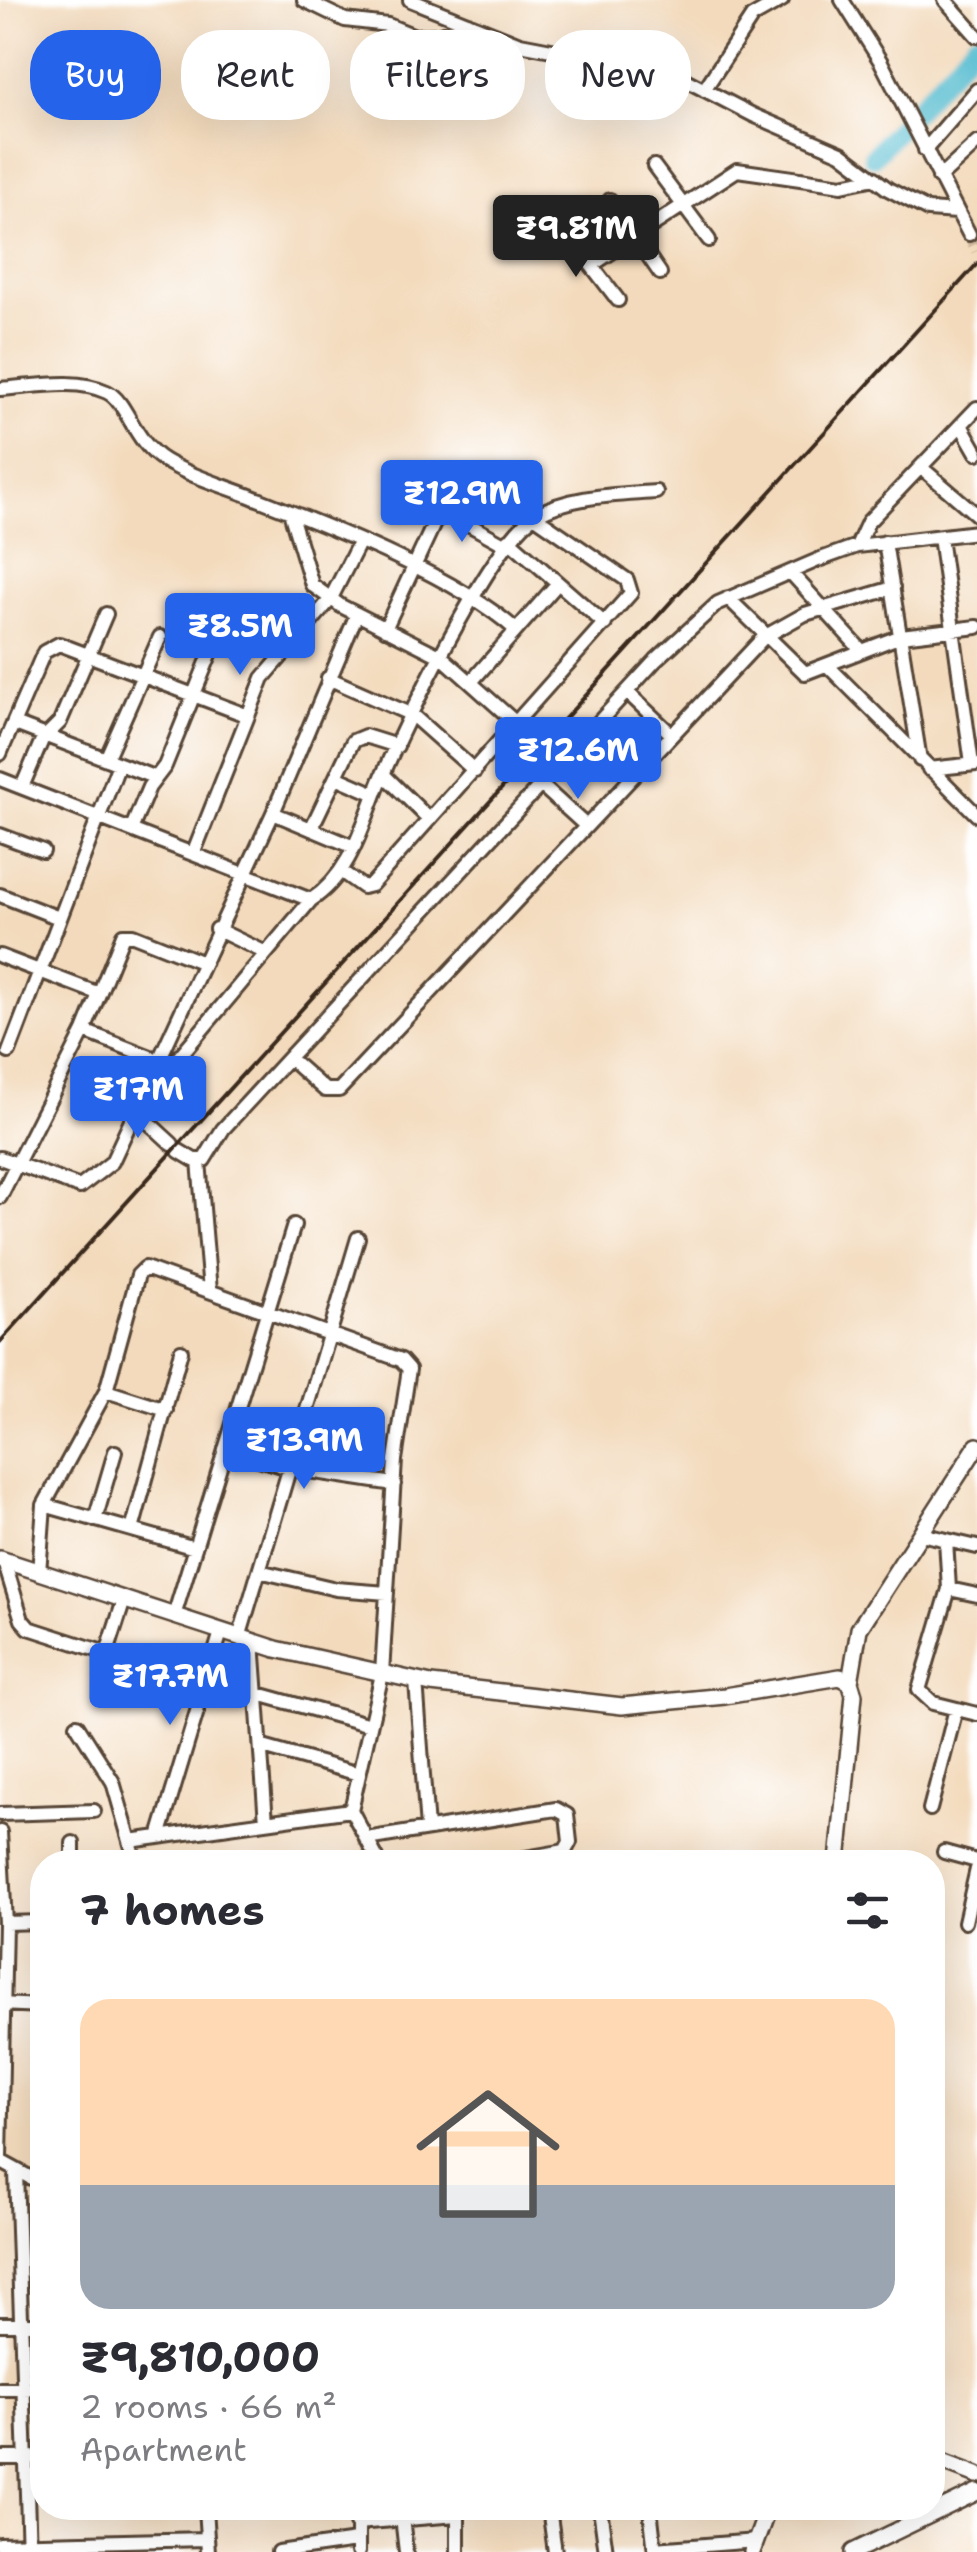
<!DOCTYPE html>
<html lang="en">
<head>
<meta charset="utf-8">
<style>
	body { margin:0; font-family:"Shantell Sans",sans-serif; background:#f2f2f3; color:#2b2b33; height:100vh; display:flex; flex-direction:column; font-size:38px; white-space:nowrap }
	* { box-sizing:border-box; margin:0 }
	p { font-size:32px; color:#7c7c81 }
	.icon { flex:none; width:55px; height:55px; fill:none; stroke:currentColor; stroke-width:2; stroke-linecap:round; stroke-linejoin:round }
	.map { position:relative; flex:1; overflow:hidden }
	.sheet { position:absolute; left:30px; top:1850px; width:915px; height:670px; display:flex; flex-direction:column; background:#fff; border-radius:40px; box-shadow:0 10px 40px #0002 }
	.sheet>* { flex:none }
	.banner { position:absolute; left:30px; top:30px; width:918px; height:90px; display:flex; gap:20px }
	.price { position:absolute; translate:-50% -85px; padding:0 22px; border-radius:10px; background:#2563eb; color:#fff; font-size:32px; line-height:65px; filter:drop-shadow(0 2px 5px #0008) }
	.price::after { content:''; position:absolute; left:50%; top:60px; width:30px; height:22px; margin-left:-15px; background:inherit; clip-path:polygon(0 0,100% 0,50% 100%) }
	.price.selected { background:#222; color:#fff }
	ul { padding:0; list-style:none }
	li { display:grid; align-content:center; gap:20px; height:530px; padding:0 50px }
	li span { display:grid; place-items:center; height:310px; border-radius:30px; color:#555 }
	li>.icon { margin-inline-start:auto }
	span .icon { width:180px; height:180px; fill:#fffc; stroke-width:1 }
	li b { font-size:42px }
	h2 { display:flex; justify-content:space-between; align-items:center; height:120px; padding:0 50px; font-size:42px }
	.pill { padding:0 35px; border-radius:40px; background:#fff; box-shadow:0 10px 40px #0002; font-size:35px; line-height:90px }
	.pill.selected { background:#2563eb; color:#fff }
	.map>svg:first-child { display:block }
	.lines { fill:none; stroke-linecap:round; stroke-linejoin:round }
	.river { stroke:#52bbcf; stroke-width:20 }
	.minor-tunnel { stroke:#ceb79c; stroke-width:12; stroke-dasharray:12 6; stroke-linecap:butt }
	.minor-casing { stroke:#574436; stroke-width:18 }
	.major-casing { stroke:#574436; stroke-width:20 }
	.minor { stroke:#fff; stroke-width:12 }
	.major { stroke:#fff; stroke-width:15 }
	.rail { stroke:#3b2a1e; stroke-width:4 }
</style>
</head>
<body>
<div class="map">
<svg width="977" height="2552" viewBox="0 0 977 2552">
	<rect width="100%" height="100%" fill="#fff"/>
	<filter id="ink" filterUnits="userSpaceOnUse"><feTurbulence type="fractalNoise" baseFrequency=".01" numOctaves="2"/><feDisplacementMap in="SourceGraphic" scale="20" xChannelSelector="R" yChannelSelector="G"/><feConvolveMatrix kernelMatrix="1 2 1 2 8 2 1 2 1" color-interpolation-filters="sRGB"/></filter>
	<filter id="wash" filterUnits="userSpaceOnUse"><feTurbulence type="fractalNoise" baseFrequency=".0048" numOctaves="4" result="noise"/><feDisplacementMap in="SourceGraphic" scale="40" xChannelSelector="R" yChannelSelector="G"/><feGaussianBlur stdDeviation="2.25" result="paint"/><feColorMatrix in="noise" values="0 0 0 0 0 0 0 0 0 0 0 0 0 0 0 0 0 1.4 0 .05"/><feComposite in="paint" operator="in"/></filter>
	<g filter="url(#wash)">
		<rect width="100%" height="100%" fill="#f3dabc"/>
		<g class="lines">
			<path class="river" d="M873,157l104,-115"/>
		</g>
	</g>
	<g filter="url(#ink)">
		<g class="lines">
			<path class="minor-tunnel" d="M969,234l8,17"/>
			<defs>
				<path id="minor" d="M304,0l41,20 43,5 27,11 23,-1 30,-12
					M410,0l110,44 152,29 81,42 88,38 47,36 40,21 29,2
					M842,0l39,62 88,172
					M945,0l32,36
					M704,90l48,-73 30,-17
					M925,150l52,-60
					M654,166l55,74
					M939,178l38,-35
					M610,200l50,73
					M568,235l50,65
					M592,265l145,-95 105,15 33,-7
					M0,389c33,-2 76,-12 107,3 21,10 25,49 58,69 25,15 57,24 85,35 79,31 205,79 266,134
					M961,425l16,28
					M923,469l54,46
					M441,509l63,35
					M290,512l22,73 29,21 101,51 74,66
					M940,537l32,227
					M509,540l96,84
					M885,542l35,218
					M857,546l11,-24 109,-114
					M791,573l71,78
					M728,598l77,75 96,-37 76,-9
					M385,629l66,-142
					M827,665l150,150
					M328,678l84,37 63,56
					M471,682l87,-99
					M627,692l44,42
					M15,724l141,54
					M0,754l44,-102 15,-8 187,71
					M106,759l54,-122
					M929,769l47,-5
					M383,774l46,45
					M336,777l39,17
					M0,779l311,121c40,-26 51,-74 68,-116 21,-52 114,-245 157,-269 34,-20 82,-20 120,-23
					M541,785l44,40
					M22,787l20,-47 18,-18 46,-108
					M273,813l81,34
					M311,829l42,-88 12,-5 32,10
					M131,830l18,-43 16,-21 59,-146
					M0,835l43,16
					M194,852l69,-174 67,-78 29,-57
					M342,872l21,15 8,-2 260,-292 -4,-13 -93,-64
					M0,895l59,23
					M216,929l50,24
					M0,956l97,37
					M84,1031l74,29
					M9,1052l110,-288
					M290,1059l35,31h14l425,-453 41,-23 88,-26
					M154,1067l20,-4 137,-163
					M133,1108l39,36
					M179,1151l15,9h10l19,-31 433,-469 62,-57 100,-43 39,-14 120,-14
					M0,1158l80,29 32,-25 161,-349 84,-199
					M199,1161l11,130
					M0,1197l84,-166 39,-96h10l68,27
					M106,1391l60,19
					M225,1449l64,19 105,16
					M44,1505l151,43
					M95,1520l20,-68
					M132,1530l49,-179
					M921,1534l56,13
					M946,1540l3,49 -30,101 14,13 44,11
					M4,1561l18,59 7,8 176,57
					M259,1571l77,18 51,4
					M39,1573l5,-68 62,-114 32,-116 7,-7 256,92 8,9 -14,91 -13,214 -31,136 -221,31 6,21
					M949,1589l28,6
					M174,1616l120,-391
					M239,1638l119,-400
					M253,1642l13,180
					M107,1653l17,-53
					M416,1681l11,148
					M258,1694l112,31
					M77,1725l36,57 17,59
					M263,1747l96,27
					M930,1809l26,-100
					M351,1810l28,52
					M0,1814l94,-3
					M0,1832l5,91 -5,235
					M159,1837l62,-205
					M366,1839l190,-30 11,6 3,27 -5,9 -63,11
					M73,1843v19
					M944,1852l33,9
					M965,1922l12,-53
					M5,1923l37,-1
					M0,2004l42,2
					M0,2161l42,23
					M16,2172l13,380
					M0,2324h42
					M0,2389l42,-1
					M0,2458l42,-1
					M205,2508l3,44
					M549,2508l6,44
					M600,2508l6,44
					M650,2508l5,44
					M402,2517l4,35
					M356,2523l101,-8
					M0,2544l207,-5
					M655,2549l101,-8
					M278,2552l78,-11
					M358,2552v-44
					M458,2552v-42"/>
				<path id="major" d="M0,1559l276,90 155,35 191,22 103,-10 115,-19 10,5 4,13 -16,167
					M850,1682l9,-53 118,-183
					M932,2458l45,17
					M752,2552l16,-44
					M853,2552l124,-60"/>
			</defs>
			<use href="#minor" class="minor-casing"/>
			<use href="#major" class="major-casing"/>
			<use href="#minor" class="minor"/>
			<use href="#major" class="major"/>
			<path class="rail" d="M0,1342l977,-1078"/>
		</g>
	</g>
</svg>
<b class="price selected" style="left:576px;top:280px">₹9.81M</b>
<b class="price" style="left:462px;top:545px">₹12.9M</b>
<b class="price" style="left:240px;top:678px">₹8.5M</b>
<b class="price" style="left:578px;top:802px">₹12.6M</b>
<b class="price" style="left:138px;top:1141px">₹17M</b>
<b class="price" style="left:304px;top:1492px">₹13.9M</b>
<b class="price" style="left:170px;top:1728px">₹17.7M</b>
<div class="banner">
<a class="pill selected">Buy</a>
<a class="pill">Rent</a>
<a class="pill">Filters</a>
<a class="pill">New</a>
</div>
<section class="sheet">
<h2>7 homes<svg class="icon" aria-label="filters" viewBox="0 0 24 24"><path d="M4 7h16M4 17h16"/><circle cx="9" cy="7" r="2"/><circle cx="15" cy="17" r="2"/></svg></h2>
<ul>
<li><span style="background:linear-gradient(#ffd9b3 60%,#9aa5b1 0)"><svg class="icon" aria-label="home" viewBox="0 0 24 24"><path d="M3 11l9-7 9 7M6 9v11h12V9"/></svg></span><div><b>₹9,810,000</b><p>2 rooms · 66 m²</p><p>Apartment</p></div></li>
</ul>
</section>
</div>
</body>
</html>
